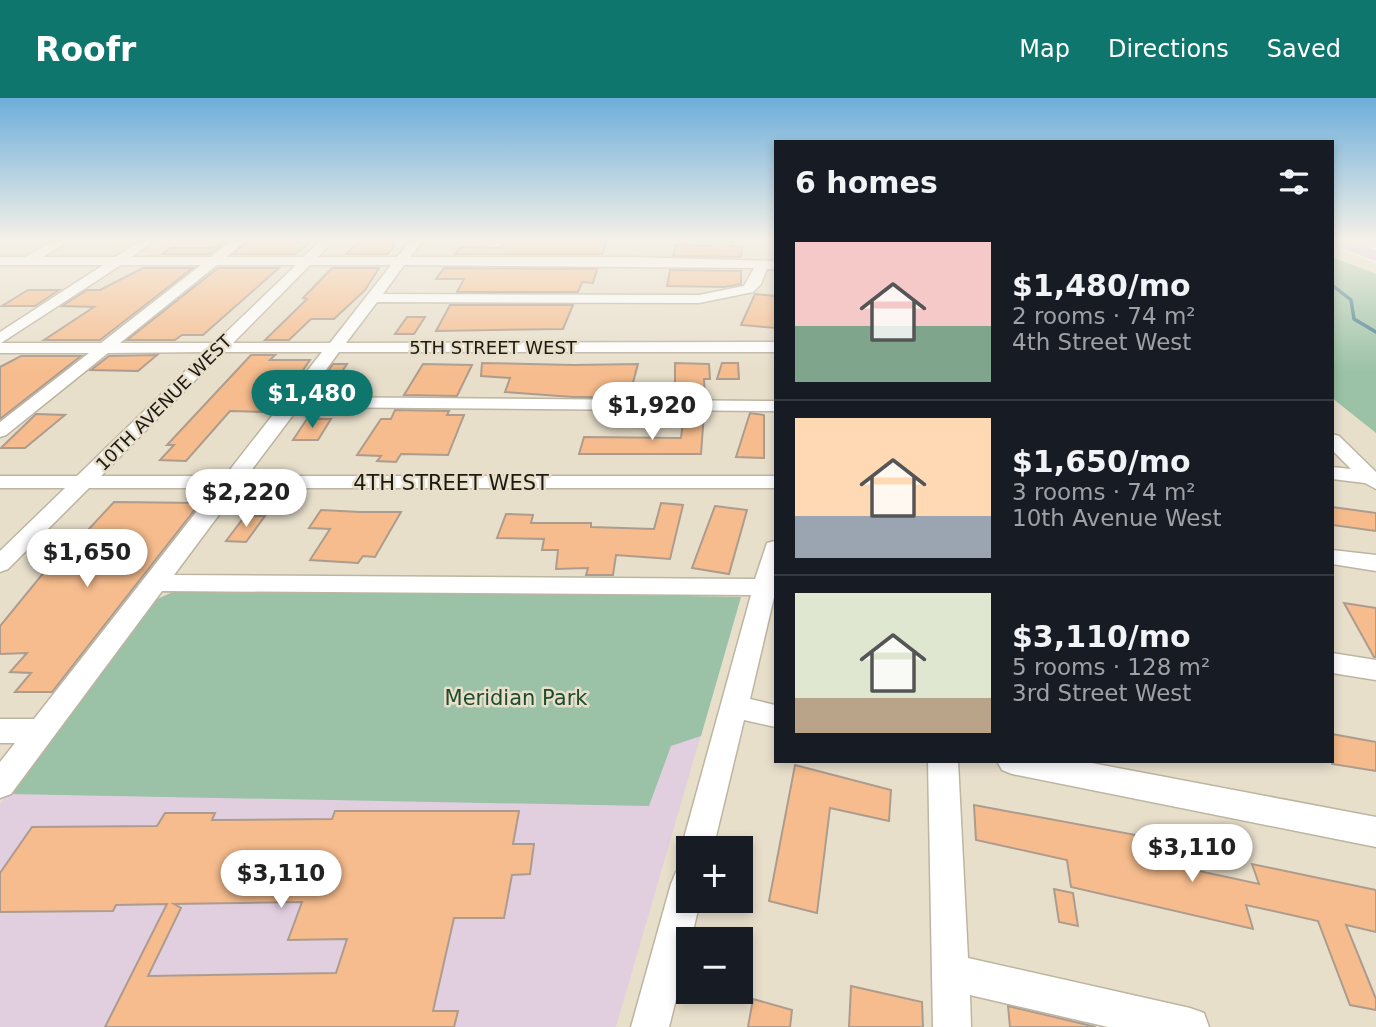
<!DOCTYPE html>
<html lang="en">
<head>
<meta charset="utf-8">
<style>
	body { margin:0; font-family:"DejaVu Sans",sans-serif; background:#242831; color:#f1f3f6; height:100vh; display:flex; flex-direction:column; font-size:26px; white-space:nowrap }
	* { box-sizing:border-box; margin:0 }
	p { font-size:23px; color:#9ea1a6 }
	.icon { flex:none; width:38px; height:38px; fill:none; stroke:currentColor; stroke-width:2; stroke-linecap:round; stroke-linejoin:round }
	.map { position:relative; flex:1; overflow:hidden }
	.sheet { position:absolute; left:774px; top:42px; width:560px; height:623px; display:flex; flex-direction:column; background:#171b24; border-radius:0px; box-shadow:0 4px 10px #0003 }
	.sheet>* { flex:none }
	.buttons { position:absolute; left:676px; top:738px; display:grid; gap:14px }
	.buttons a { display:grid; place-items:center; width:77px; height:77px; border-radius:0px; background:#171b24; box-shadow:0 4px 10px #0003; font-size:35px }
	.price { position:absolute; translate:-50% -60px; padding:0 16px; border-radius:24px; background:#fff; color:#222; font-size:23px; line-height:46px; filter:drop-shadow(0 2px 4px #0008) }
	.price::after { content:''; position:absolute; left:50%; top:42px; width:21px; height:16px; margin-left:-10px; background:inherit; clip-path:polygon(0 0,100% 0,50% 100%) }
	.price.on { background:#0f766e; color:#fff }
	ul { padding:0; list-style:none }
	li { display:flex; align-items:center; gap:21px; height:175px; padding:0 21px }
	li+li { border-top:2px solid #363941 }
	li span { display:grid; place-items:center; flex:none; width:196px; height:140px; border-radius:0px; color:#555 }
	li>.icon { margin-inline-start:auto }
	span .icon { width:84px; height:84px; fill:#fffc; stroke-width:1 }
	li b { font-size:30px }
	h2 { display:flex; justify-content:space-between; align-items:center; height:84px; padding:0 21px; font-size:30px }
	header { display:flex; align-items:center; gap:42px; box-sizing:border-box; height:98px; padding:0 35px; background:#0f766e; color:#fff }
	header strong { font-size:33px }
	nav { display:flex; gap:38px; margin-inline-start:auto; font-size:24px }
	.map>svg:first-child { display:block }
	.education { fill:#e1cfe0 }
	.green { fill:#9bc2a6 }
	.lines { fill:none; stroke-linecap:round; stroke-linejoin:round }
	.stream { stroke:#447a8f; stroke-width:3.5 }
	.building { fill:#f6bc8d; stroke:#ad9c8e; stroke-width:2; fill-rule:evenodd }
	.minor-casing { stroke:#bdb4a1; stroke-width:3 }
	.highway-casing { stroke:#fff; stroke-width:3 }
	.minor { fill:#fff; fill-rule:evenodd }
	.highway { fill:#d9bef6; fill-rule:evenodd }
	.labels { text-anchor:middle; stroke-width:5; stroke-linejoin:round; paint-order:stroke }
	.far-street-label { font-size:18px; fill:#1d1912; stroke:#e8dfcb }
	.street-label { font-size:21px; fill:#1d1912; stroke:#e8dfcb }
	.park-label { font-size:21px; fill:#1c4b2d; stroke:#e8dfcb }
</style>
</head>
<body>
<header>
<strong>Roofr</strong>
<nav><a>Map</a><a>Directions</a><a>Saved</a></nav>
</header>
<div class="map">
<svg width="1376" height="929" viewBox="0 0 1376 929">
	<rect width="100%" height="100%" fill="#e8dfcb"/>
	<path class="education" d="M741,499l-125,430h-616v-223l157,-205z"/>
	<path class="green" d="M1332,159l44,17v159l-44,-35z
		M184,489l557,10 -40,139 -30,10 -22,60 -641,-12 149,-195z"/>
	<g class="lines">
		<path class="stream" d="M1332,187l19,15 3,19 22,13"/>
	</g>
	<path class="building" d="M361,143h33l-2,4h3l-7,9h-42z
		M556,143h51l-5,13h-147l6,-7 40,1 3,-5z
		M714,143h19l-3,5 12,1 -1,10 -68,-1 3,-11 35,1z
		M222,144h4l-16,12h-48l9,-6h42z
		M247,144h63l-15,12h-62z
		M143,170h50l-93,72h-56l50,-33 -32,-1 25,-16h13z
		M218,170h61l-76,67h-21l-7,5h-48z
		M332,170h47l-14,22 -31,29h-23l-22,21h-24l42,-41 -4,-1z
		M444,170l153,1 -4,14 -11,-1 -4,10h-121l7,-13h-28z
		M670,172l71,1v13l-17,3 -57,-1z
		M28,192h31l-24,16h-33z
		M755,196l20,2v32l-34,-3z
		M450,207h123l-10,24 -127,2z
		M407,219h18l-11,17h-19z
		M157,257l-19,16 -47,-1 18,-14z
		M251,257h24l-5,5h40l-20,29 -24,23 -36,-1 -44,50 -26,-1 14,-15h-7z
		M21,258h60l-81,63v-52z
		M482,265l92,2 64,-1 -9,33h-56l-68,-5 5,-14 -29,-2z
		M675,265l34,1 1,15h-6l1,19 -30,-3z
		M722,265h16l1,16h-22z
		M333,266h14l-12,18 -14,-1z
		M423,266l49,1 -15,31 -53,-1z
		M395,312l54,1 -2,4h17l-16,40 -47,-1 -5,8 -19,-1 4,-5 -24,-1 24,-36h10z
		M684,315h20l-3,41h-122l5,-17 97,1z
		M750,315l14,2v43l-28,-1z
		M36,316l29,1 -40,33h-24z
		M307,321h24l-13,21h-25z
		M114,404l86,1 -148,189h-37l16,-19 -21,-1 17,-19 -27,1v-28l45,-55h5z
		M661,405l22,2 -13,54 -54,-4 -3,20h-27l2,-7 -32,1 2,-19h-16l2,-11 -47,-1 9,-24 27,1 -2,8h60v4l63,2z
		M715,408l32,4 -18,64 -37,-6z
		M1332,409l44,6v18l-44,-6z
		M321,412l39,2h41l-26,45 -12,-1 -5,7 -48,-3 20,-31 -21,-1z
		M245,418h20l-19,26 -20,-1z
		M1344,505l32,5v49h-2z
		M1332,636l44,8v29l-44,-7z
		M795,667l96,25 -2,31 -59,-13 -13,105 -48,-12z
		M974,707l205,38 6,25 74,16 -7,-20 124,26v42l-30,-7 30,74v11l-26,-5 -32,-84 -72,-16 7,24 -182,-42 -4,-27 -91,-20z
		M335,713h184l-6,33h21l-4,30 -18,1 -8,43h-50l-21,93h25l-4,16h-349l62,-123 -51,1 -3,6 -113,1v-39l32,-46 125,-1 8,-13h50l-3,7 120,-1zM302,804l-14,38 59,-1 -11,34 -188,3 33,-68 -7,-4z
		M1054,791l19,4 5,33 -19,-4z
		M851,888l71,16 1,25h-74z
		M753,901l39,11 -2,17h-42z
		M1008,908l88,21h-86z"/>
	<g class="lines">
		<defs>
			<path id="minor" d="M54,143h15l-26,16h72l25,-16h14l-22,16h79l20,-16h14l-19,16h77l17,-16h13l-15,16h79l13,-16h12l-12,16h223l142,4v8h-8l-6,15 -8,8 -54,11 -322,-1 -31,41 429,-1v10h-436l-33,45 469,4v10l-476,-4 -52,69h528v12h-536l-65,87 581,4 12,-36 8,-2v52l-25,106 25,6v22l-31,-7 -31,129h-25v12l-7,-12 70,-254 -589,-4 -151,203 -11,4v-36l15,-19h-15v-24h34l181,-231h-126l-81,81 -8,3v-21l65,-63h-65v-12h77l128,-124 -97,1 -102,82 -6,2v-15l89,-69h-89v-21l103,-67h-103v-8h25zM121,167h80l-100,78h-100zM217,167h79l-81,78h-95zM310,167h81l-61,78h-97zM404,167l350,3 -10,18 -45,9 -316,-1zM223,254h99l-97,124h-124z
				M1332,336l7,2 37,36v17l-11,-6 -33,-4v-12l19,2 -19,-19z
				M1332,452l44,5v16l-44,-7z
				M1332,555l44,7v20l-44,-7z
				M928,663h30l10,197 222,50 14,5 5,14h-101l-138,-32 1,32h-38z
				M997,663h84l295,56v30l-364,-73 -10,-4z
				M688,770v33h12l-9,39h-3v12l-19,75h-38l40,-143 5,-12z"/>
			<path id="highway" d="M1332,143h21l23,9v11l-44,-16z"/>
		</defs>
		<use href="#minor" class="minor-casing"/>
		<use href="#highway" class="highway-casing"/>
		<use href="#minor" class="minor"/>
		<use href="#highway" class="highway"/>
	</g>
	<linearGradient id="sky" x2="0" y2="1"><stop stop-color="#6daeda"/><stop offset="0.52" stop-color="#f5f1e8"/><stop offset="1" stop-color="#f5f1e8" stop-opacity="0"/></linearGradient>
	<rect width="1376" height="273" fill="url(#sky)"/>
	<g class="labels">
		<g class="far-street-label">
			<text x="493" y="256">5TH STREET WEST</text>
			<text transform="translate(164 305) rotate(-45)" y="6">10TH AVENUE WEST</text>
		</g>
		<g class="street-label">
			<text x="451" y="392">4TH STREET WEST</text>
		</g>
		<g class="park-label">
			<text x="516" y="607">Meridian Park</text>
		</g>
	</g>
</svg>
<div class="buttons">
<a>+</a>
<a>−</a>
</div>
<b class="price on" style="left:312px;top:332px">$1,480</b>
<b class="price" style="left:652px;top:344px">$1,920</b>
<b class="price" style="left:246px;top:431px">$2,220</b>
<b class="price" style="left:87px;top:491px">$1,650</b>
<b class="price" style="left:1192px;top:786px">$3,110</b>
<b class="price" style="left:281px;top:812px">$3,110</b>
<section class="sheet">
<h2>6 homes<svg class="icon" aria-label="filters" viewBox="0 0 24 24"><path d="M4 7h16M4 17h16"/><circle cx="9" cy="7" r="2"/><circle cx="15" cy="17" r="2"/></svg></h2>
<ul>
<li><span style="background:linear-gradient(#f6c9c9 60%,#7fa58c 0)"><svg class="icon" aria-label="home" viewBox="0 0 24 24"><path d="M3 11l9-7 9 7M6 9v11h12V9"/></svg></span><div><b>$1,480/mo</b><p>2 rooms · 74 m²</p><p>4th Street West</p></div></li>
<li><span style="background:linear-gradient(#ffd9b3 70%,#9aa5b1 0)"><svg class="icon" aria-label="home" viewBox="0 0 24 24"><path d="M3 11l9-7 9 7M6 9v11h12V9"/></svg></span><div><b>$1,650/mo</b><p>3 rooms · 74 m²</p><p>10th Avenue West</p></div></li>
<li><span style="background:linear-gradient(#dfe7d0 75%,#b9a48a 0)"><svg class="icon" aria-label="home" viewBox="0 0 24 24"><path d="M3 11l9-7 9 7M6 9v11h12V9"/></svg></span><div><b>$3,110/mo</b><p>5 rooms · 128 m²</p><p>3rd Street West</p></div></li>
</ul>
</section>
</div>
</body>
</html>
